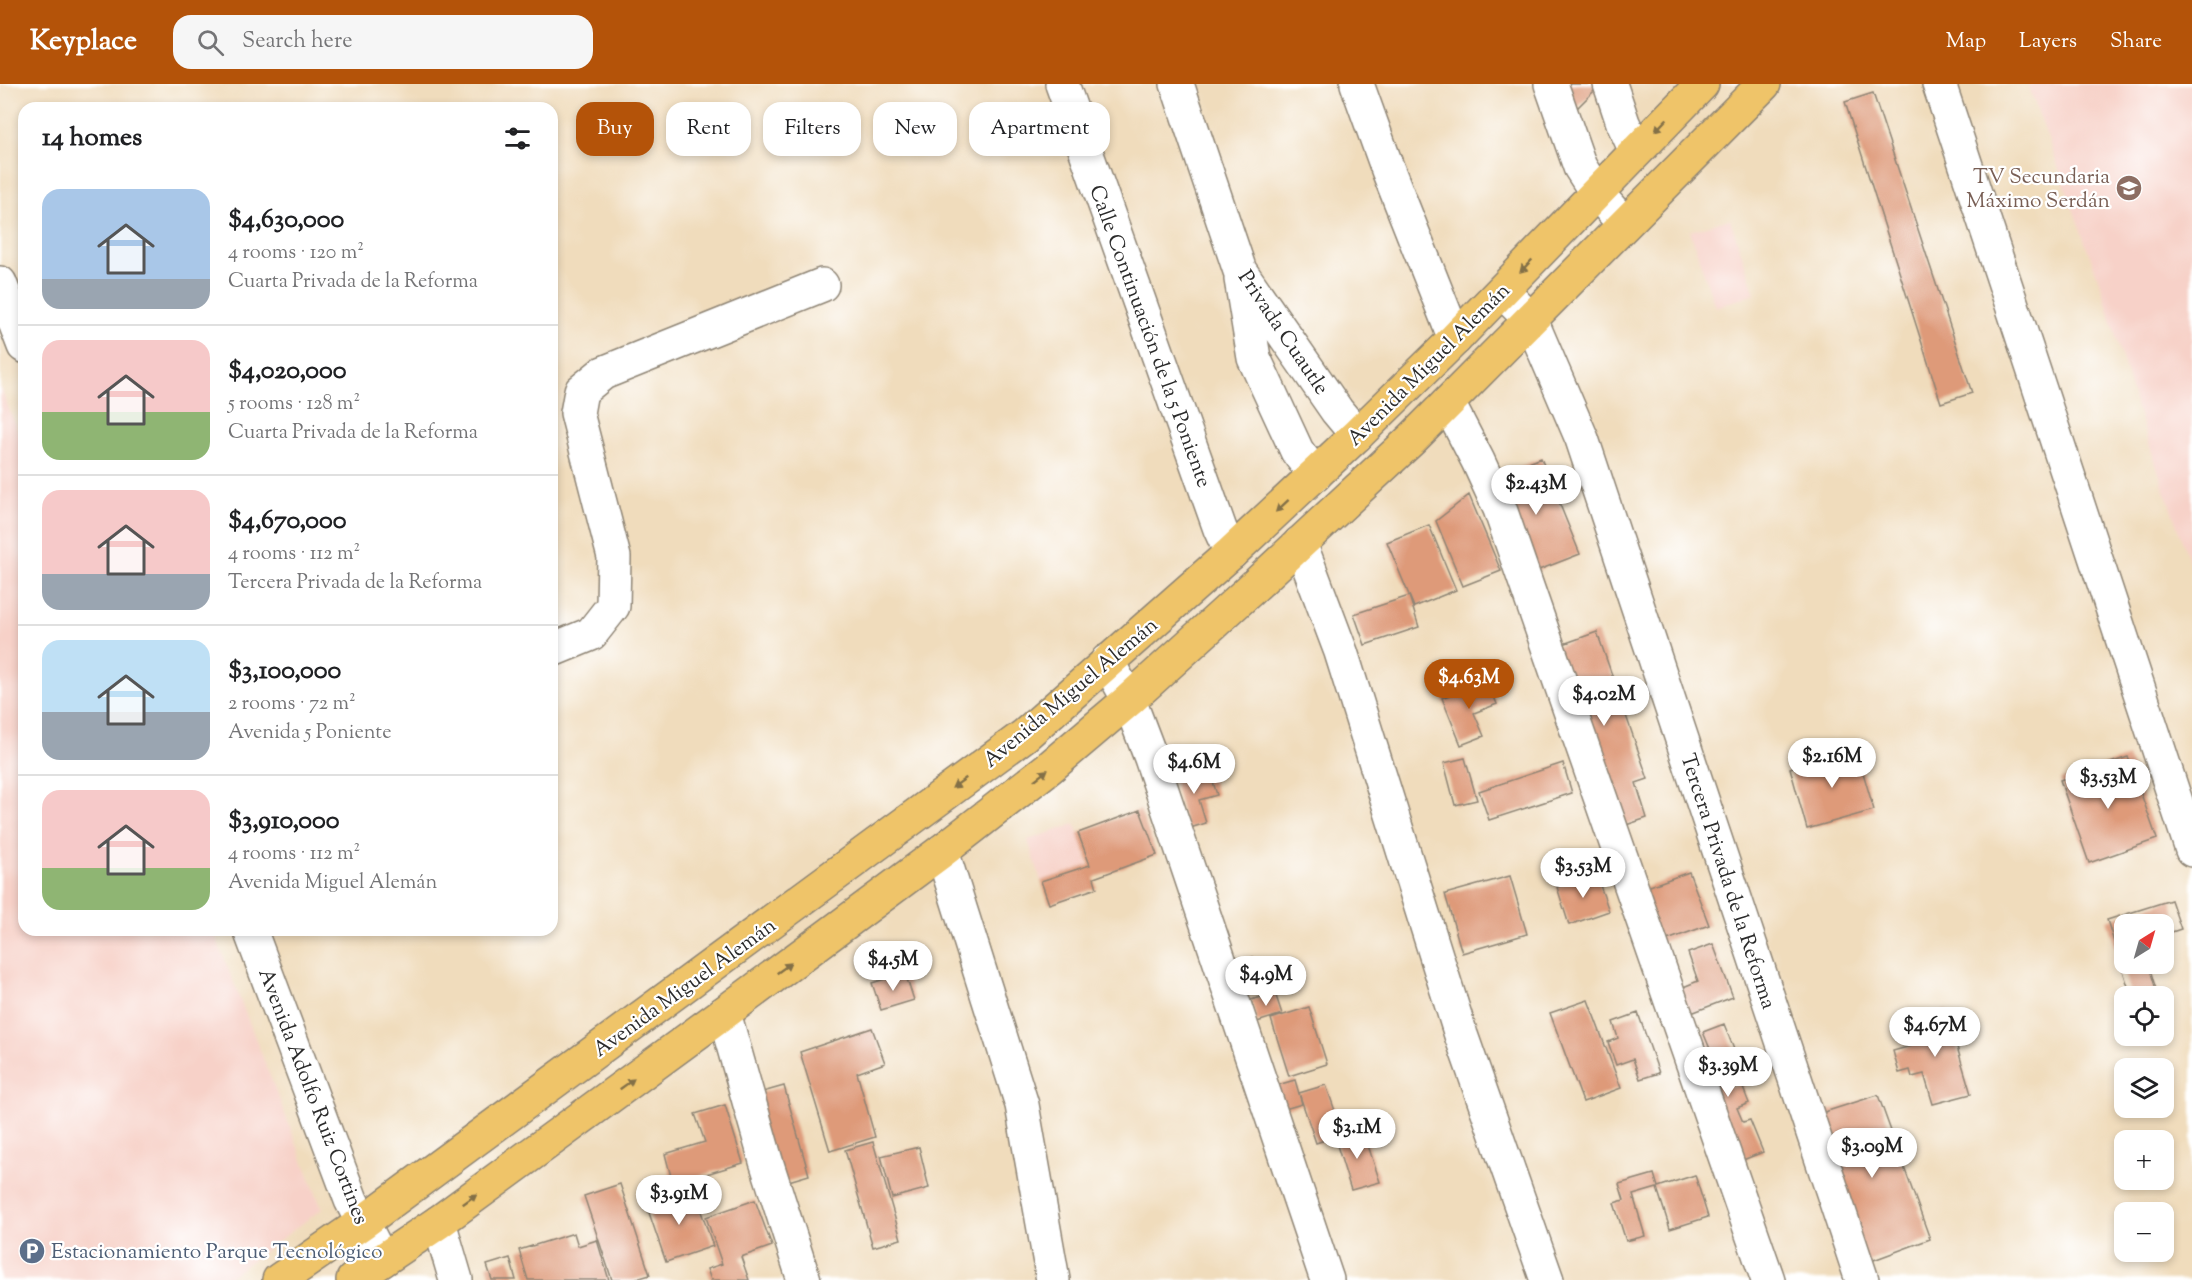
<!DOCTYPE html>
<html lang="en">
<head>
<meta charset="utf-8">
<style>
	body { margin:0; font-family:"Sorts Mill Goudy",serif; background:#f6f6f6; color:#202124; height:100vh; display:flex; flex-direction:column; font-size:22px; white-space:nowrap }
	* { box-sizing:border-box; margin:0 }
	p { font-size:20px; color:#757577 }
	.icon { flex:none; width:33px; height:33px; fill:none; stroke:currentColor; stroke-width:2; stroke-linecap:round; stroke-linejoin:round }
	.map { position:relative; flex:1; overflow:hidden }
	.sheet { position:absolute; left:18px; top:18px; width:540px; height:834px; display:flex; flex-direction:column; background:#fff; border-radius:18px; box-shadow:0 3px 9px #0003 }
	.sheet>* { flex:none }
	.hud { position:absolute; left:576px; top:18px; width:570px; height:54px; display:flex; gap:12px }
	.needle { width:39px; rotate:37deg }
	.tools { position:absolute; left:2114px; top:830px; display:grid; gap:12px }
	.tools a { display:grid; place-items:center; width:60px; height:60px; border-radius:12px; background:#fff; box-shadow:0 3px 9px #0003; font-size:30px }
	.price { position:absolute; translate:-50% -51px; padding:0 14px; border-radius:21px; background:#fff; color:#222; font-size:20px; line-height:39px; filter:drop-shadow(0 2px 3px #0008) }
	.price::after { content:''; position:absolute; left:50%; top:36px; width:18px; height:14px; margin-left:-9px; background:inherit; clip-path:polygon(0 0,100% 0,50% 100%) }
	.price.on { background:#b45309; color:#fff }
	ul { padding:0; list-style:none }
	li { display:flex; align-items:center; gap:18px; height:150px; padding:0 24px }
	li+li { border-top:2px solid #e0e0e0 }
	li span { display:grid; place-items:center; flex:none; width:168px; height:120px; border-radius:18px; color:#555 }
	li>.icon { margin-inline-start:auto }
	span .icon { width:72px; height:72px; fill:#fffc; stroke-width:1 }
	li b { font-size:26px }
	h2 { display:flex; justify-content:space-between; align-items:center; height:72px; padding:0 24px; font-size:26px }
	.tag { padding:0 21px; border-radius:18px; background:#fff; box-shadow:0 3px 9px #0003; font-size:21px; line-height:54px }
	.tag.on { background:#b45309; color:#fff }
	header { display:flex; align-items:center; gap:36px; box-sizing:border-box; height:84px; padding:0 30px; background:#b45309; color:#fff }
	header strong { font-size:28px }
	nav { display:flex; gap:33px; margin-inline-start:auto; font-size:21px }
	.search { width:420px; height:54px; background:#f6f6f6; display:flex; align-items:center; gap:15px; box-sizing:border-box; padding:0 21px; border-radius:18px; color:#757577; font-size:22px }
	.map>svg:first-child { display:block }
	.built { fill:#f7d1c8 }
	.building { fill:#de9a79 }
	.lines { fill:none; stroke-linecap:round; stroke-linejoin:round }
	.minor-casing { stroke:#8e8474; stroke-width:36 }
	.major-casing { stroke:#8e8474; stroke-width:36 }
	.minor { stroke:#fff; stroke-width:33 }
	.major { stroke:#efc469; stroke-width:33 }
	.oneway { fill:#837047 }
	.labels { text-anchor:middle; stroke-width:4.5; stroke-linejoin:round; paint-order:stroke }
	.education-label { font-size:21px; fill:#785e54; stroke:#fff; text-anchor:end }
	.street-label { font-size:21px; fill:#2b2b2b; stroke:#fff }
	.service-label { font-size:21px; fill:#4e5e75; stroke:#fff; text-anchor:start }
</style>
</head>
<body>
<header>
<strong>Keyplace</strong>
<div class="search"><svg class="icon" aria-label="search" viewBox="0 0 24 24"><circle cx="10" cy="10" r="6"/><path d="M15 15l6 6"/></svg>Search here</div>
<nav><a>Map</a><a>Layers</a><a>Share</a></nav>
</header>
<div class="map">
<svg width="2192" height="1196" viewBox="0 0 2192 1196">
	<rect width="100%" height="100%" fill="#fff"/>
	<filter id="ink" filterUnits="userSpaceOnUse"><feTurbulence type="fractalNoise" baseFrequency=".0167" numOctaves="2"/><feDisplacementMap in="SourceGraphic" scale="12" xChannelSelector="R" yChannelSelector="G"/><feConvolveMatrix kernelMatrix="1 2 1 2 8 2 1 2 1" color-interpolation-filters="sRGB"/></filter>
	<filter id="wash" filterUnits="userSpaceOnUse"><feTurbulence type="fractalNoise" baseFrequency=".008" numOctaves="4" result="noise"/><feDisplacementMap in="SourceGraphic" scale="24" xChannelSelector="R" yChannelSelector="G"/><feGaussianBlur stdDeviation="1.35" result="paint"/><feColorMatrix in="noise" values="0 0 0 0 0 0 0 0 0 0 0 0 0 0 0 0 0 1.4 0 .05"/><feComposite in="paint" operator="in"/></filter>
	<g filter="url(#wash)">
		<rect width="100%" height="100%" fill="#f0dcbc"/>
		<path class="built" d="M2028,0h164v486l-58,-170 -31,-108z
			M1730,135l25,75 -40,13 -25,-76z
			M0,302l24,61v483h189l109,279 -97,71h-225z
			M1075,740l14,41 -48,16 -13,-41z"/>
		<g id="blocks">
			<path class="building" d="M1560,0h41l-31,31z
				M1873,9l99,300 -31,10 -96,-301z
				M1541,374l39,96 -49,19 -39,-95z
				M1469,411l32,76 -38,15 -27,-65z
				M1429,441l27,65 -42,17 -27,-65z
				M1409,512l10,31 -54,18 -11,-31z
				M1597,548l51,147 -12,4 11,35 -33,11 -62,-181z
				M1487,596l10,24 -23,9 10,23 -23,9 -19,-47z
				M1856,665l18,61 -67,19 -17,-61z
				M2128,673l29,82 -68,24 -29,-83z
				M1465,674l12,42 -22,5 -11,-42z
				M1563,679l9,30 -83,27 -10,-29z
				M1209,684l8,27 -18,5 7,23 -19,6 -14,-50z
				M1140,726l17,45 -63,23 3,10 -48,16 -8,-23 49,-16 -12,-32z
				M1689,788l20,53 -53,19 -20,-53z
				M1596,790l13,37 -40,14 -12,-38z
				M1510,792l17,58 -65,19 -17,-59z
				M2171,816l10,29 -18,6v-11h-39v39h24l10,33h-27l-24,-76z
				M1713,860l20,53 -52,20 -10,-25 27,-11 -10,-28z
				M1253,873l10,28 -21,7 -9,-28z
				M905,889l9,27 -33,10 -9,-27z
				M1275,909l7,21 -25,8 -6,-22z
				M1588,916l33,88 -38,14 -33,-89z
				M1309,923l18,57 -38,12 -18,-57z
				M1946,926l25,84 -38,10 -9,-30 -12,3 -2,-7 -11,3 -6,-22 18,-5 -3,-8 9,-3 -5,-16z
				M1638,929l21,60 -19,6 -7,-20 -17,6 -8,-23 10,-4 -5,-16z
				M2163,929l7,20 -24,8 -2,-6h19z
				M1724,940l13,33 -17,7 10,24 11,-5 8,20 -12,5 6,14 7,-2 13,32 -30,12 -35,-102 15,-6 -10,-24z
				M872,944l13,35 -28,10 18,64 -45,14 -30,-99z
				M1295,996l7,24 -21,6 -7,-24z
				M1326,1001l17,49 -27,9 -17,-50z
				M784,1002l25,89 -34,10 -26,-89z
				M1878,1011l52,144 -67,25 -48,-149z
				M725,1021l18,58 -70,21 -8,-30 40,-12 -10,-28z
				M1363,1046l17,52 -29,8 -16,-51z
				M873,1058l28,97 -28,8 -28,-97z
				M919,1063l10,41 -37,10 -11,-42z
				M1654,1090l4,13 37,-12 13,42 -38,12 -13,-41 -24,7 12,41 -19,5 -12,-38 10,-3 -5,-16z
				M620,1100l30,91 -17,5h-21l-28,-84z
				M670,1106l4,11 21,-7 18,52 -47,16 -19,-55 10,-3 -3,-9z
				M755,1116l17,46 -31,11 8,23h-38l-4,-11 15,-5 -16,-47z
				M574,1149l4,13 19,-6 12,40h-81l-9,-30z
				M510,1174l6,22h-24l-5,-15z"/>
		</g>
	</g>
	<g filter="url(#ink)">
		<use href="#blocks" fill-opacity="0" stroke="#8e8474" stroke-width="1.5"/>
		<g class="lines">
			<defs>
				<path id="minor" d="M1062,0l158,445 11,24
					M1177,0l63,187 97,140 20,24
					M1357,0l31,86 67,169
					M1551,0l29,83 16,25 28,32
					M1610,0l13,39 13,28
					M1939,0l253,766
					M1241,195l13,79 43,93 18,24
					M0,199l24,63
					M1502,207l29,29 51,119 280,841
					M1448,319l30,58 22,48 268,771
					M1300,459l41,109 120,383 86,245
					M552,566l39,-16 22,-28 1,-49 -37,-144 4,-22 22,-18 219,-88
					M1107,577l22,39 22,58 176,522
					M942,767l80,254 31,175
					M250,846l101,270 31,60
					M724,929l42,148 38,119
					M439,1138l17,58"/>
				<path id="major" d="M279,1196l83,-57 663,-488 206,-182 126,-118 98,-96 247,-255
					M353,1196l86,-58 285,-209 218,-162 108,-84 79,-67 121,-110 162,-151 352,-355"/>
			</defs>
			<use href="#minor" class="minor-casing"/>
			<use href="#major" class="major-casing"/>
			<use href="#minor" class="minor"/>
			<use href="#major" class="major"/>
		</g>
		<defs><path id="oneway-solid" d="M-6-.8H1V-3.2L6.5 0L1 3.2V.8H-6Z" transform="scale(1.5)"/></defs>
		<g class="oneway">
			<use href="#oneway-solid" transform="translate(1661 41) rotate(134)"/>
			<use href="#oneway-solid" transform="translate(1526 182) rotate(134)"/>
			<use href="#oneway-solid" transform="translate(1282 422) rotate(137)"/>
			<use href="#oneway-solid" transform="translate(1041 691) rotate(-38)"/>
			<use href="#oneway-solid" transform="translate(959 699) rotate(144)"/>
			<use href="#oneway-solid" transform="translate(784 884) rotate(-36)"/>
			<use href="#oneway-solid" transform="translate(627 1000) rotate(-36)"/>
			<use href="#oneway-solid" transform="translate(470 1115) rotate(-36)"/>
		</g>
	</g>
	<defs>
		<symbol id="school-disc" viewBox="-11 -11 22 22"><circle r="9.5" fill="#8d6e63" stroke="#fff"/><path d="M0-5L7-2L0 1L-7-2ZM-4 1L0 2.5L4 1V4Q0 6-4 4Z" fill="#fff"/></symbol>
		<symbol id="parking-disc" viewBox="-11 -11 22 22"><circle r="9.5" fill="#5c6f8a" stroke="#fff"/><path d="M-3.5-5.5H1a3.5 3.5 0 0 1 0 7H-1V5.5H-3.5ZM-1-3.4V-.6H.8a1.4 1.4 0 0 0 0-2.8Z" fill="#fff"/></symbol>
	</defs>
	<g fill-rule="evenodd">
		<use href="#school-disc" x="2114" y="89" width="30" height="30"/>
		<use href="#parking-disc" x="17" y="1152" width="30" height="30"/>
	</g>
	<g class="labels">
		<g class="education-label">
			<text x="2110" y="99">TV Secundaria<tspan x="2110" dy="24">Máximo Serdán</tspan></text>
		</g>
		<g class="street-label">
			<text transform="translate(1284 248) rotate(56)" y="7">Privada Cuautle</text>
			<text transform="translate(1151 252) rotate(70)" y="7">Calle Continuación de la 5 Poniente</text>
			<text transform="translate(1428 280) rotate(-45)" y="7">Avenida Miguel Alemán</text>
			<text transform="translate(1070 608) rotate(-40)" y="7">Avenida Miguel Alemán</text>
			<text transform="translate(1729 797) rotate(72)" y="7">Tercera Privada de la Reforma</text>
			<text transform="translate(684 903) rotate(-36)" y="7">Avenida Miguel Alemán</text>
			<text transform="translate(314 1012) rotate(69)" y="7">Avenida Adolfo Ruiz Cortines</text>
		</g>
		<g class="service-label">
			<text x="51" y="1174">Estacionamiento Parque Tecnológico</text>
		</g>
	</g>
</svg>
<div class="tools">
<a><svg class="needle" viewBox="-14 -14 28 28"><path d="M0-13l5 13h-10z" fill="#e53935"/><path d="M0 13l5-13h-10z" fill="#757577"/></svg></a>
<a><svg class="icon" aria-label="locate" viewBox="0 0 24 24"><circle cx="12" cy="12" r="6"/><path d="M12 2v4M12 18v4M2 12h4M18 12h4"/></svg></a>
<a><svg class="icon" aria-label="layers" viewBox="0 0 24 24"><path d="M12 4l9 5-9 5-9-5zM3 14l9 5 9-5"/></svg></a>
<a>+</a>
<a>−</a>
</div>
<b class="price" style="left:1536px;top:432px">$2.43M</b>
<b class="price on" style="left:1469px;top:626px">$4.63M</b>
<b class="price" style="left:1604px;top:643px">$4.02M</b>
<b class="price" style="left:1832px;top:705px">$2.16M</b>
<b class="price" style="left:1194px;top:711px">$4.6M</b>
<b class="price" style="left:2108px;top:726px">$3.53M</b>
<b class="price" style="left:1583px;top:815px">$3.53M</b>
<b class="price" style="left:893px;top:908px">$4.5M</b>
<b class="price" style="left:1266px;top:923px">$4.9M</b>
<b class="price" style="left:1935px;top:974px">$4.67M</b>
<b class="price" style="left:1728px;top:1014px">$3.39M</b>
<b class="price" style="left:1357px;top:1076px">$3.1M</b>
<b class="price" style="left:1872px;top:1095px">$3.09M</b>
<b class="price" style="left:679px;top:1142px">$3.91M</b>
<div class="hud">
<a class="tag on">Buy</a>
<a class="tag">Rent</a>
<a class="tag">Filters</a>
<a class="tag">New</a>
<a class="tag">Apartment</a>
</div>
<section class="sheet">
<h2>14 homes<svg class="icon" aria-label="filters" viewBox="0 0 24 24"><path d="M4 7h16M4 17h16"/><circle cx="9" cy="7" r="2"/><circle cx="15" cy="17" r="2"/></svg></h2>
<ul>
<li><span style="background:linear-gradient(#a9c7e8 75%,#9aa5b1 0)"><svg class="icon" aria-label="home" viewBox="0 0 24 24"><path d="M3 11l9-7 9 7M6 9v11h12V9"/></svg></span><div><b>$4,630,000</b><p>4 rooms · 120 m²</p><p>Cuarta Privada de la Reforma</p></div></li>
<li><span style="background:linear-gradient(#f6c9c9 60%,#8fb573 0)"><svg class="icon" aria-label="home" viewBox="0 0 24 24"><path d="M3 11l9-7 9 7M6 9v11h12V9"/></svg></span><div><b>$4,020,000</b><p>5 rooms · 128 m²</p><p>Cuarta Privada de la Reforma</p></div></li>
<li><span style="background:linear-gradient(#f6c9c9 70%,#9aa5b1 0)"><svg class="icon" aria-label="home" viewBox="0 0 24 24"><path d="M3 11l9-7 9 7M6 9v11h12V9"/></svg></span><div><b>$4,670,000</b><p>4 rooms · 112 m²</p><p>Tercera Privada de la Reforma</p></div></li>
<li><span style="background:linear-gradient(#bfe0f5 60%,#9aa5b1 0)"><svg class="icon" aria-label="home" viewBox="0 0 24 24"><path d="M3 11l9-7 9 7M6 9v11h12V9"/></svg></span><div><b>$3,100,000</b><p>2 rooms · 72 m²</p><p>Avenida 5 Poniente</p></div></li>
<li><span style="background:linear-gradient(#f6c9c9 65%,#8fb573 0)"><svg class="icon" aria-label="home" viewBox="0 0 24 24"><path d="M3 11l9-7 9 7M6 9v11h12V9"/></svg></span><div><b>$3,910,000</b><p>4 rooms · 112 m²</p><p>Avenida Miguel Alemán</p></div></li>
</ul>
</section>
</div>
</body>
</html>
